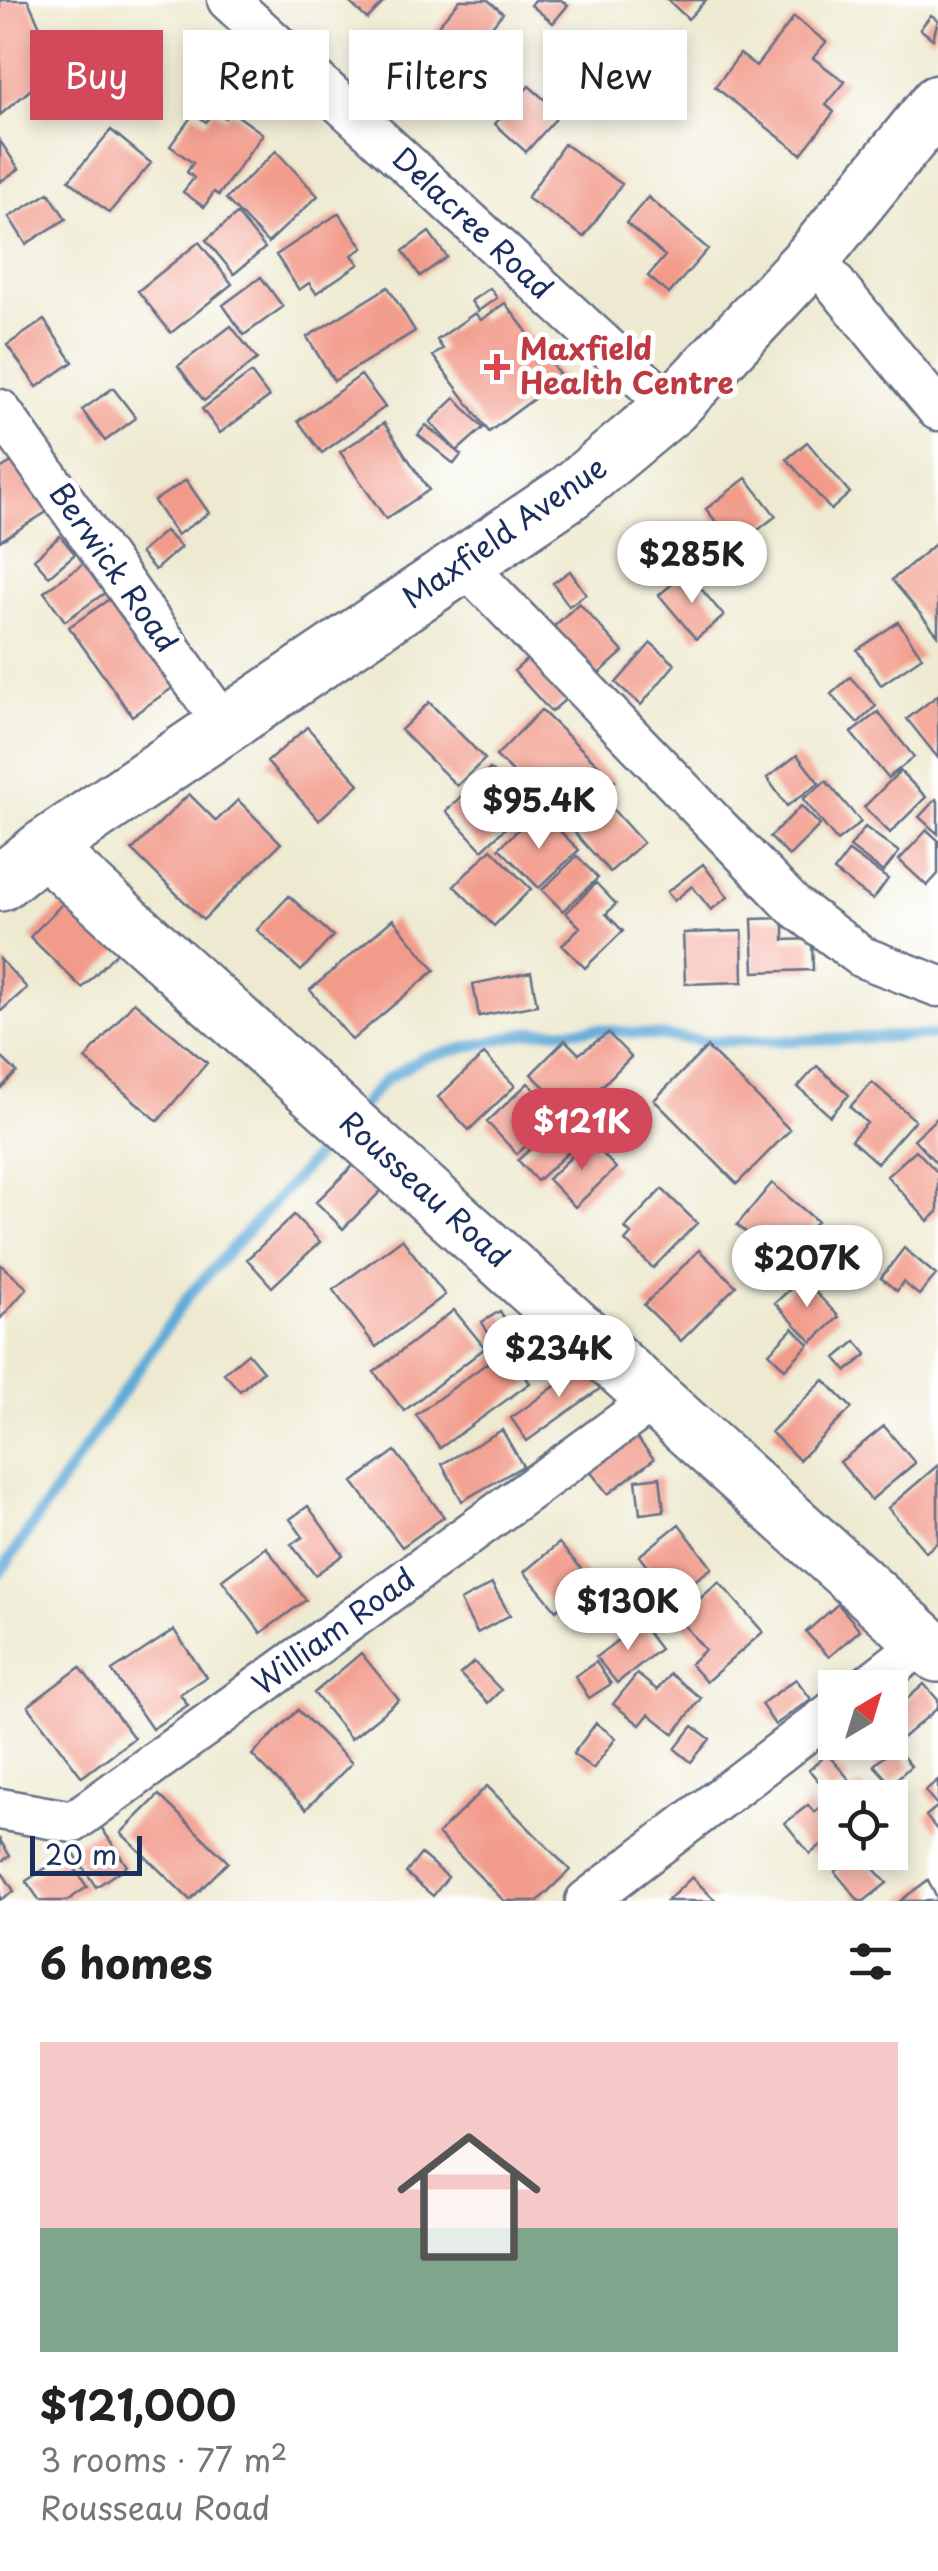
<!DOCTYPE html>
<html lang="en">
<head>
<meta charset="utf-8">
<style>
	body { margin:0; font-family:"Playpen Sans",sans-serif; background:#f2f2f2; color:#222; height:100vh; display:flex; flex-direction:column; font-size:38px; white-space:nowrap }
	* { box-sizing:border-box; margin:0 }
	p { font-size:32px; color:#767676 }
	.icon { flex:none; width:55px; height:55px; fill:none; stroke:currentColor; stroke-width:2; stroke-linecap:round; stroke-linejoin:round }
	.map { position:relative; height:1901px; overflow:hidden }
	.details { display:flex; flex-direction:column; background:#fff; flex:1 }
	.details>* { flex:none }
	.top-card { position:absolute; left:30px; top:30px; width:880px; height:90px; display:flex; gap:20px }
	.needle { width:65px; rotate:38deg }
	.controls { position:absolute; left:818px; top:1670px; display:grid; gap:20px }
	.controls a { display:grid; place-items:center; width:90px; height:90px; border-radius:0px; background:#fff; box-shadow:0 5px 15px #0003; font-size:50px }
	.scale { position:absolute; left:30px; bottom:25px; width:112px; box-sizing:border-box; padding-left:10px; border:5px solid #1b2f5e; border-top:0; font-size:28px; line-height:35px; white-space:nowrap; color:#1b2f5e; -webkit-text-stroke:8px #fff; paint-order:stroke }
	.price { position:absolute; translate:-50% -85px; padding:0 22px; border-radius:35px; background:#fff; color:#222; font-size:32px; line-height:65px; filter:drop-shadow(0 2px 5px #0008) }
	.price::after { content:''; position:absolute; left:50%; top:60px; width:30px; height:22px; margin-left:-15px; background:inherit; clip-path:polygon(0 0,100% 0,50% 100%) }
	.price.current { background:#d1495b; color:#fff }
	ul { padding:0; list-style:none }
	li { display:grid; align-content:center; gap:20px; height:530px; padding:0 40px }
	li span { display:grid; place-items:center; height:310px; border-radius:0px; color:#555 }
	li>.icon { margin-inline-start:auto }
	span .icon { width:180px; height:180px; fill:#fffc; stroke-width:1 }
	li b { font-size:42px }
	h2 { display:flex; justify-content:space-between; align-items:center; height:120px; padding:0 40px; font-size:42px }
	.chip { padding:0 35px; border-radius:0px; background:#fff; box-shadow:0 5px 15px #0003; font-size:35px; line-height:90px }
	.chip.current { background:#d1495b; color:#fff }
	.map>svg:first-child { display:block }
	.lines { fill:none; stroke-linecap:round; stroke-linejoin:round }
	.stream { stroke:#60aad8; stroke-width:11 }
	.building { fill:#f29b8b }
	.street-casing { stroke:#657086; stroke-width:45 }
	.secondary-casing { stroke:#657086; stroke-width:60 }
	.street { stroke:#fff; stroke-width:40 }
	.secondary { stroke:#fff; stroke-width:55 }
	.health-dot { fill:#e0444e; stroke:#fff; stroke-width:4 }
	.labels { text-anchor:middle; stroke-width:10; stroke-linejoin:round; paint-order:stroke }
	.street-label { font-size:30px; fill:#1b2f5e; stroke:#fff }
	.health-label { font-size:30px; font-weight:bold; fill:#be3a42; stroke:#fff; text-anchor:start }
</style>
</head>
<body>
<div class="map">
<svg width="938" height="1901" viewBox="0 0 938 1901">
	<rect width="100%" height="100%" fill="#fff"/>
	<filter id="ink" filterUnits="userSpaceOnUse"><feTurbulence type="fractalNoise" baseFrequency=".01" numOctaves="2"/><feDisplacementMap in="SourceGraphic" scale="20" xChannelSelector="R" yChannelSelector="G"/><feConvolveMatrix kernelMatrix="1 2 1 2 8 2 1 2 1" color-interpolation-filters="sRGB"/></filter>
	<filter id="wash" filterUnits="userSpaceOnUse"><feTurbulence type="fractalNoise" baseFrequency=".0048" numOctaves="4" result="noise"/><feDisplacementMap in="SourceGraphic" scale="40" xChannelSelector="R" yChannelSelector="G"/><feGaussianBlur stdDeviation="2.25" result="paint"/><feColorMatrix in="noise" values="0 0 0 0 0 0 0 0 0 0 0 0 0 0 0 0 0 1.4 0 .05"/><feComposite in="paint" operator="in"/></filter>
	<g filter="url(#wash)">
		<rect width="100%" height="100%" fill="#eeead1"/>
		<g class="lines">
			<path class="stream" d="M356,1112l29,-32 37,-22 109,-26 67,-3 107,12h76l157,-6
				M0,1573l188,-277 149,-163"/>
		</g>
		<g id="blocks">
			<path class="building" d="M0,0h28l30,67 -58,48z
				M347,0h39l-19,19z
				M460,0h28l15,13 -60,71 -32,-27z
				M535,0h26l7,5 -15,18 -22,-18z
				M668,0h38l-18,19z
				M931,15l7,5 -5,19 -13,-10z
				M794,17l32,25 -13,16 32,24 -19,23 8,7 -33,42 -86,-67 25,-33 16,12z
				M559,84l16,13 -49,55 -31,-28 34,-38 16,14z
				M214,110l11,8 6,-7 32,23 -44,61 -5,-3 -10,15 -21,-15 11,-14 -7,-6 6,-9 -23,-17 24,-33 12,9z
				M111,130l40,33 -42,50 -40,-33z
				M0,141l19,28 -19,13z
				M564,144l58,40 -38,53 -57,-39z
				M276,151l42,45 -50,47 -42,-44z
				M49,193l17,26 -40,25 -17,-27z
				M648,197l60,52 -39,45 -21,-18 17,-20 -39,-33z
				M339,213l24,35 -11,7 7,9 -43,29 -7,-10 -10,7 -23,-35z
				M237,214l28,34 -31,26 -28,-34z
				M429,232l18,25 -27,19 -17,-25z
				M199,242l33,42 -61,49 -33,-42z
				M261,277l22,30 -39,28 -21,-30z
				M388,287l27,44 -81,50 -27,-44z
				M490,288l7,10 -19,13 -7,-10z
				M505,303l57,75 -73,54 -56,-76 10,-7 -6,-9 38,-27 6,7z
				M44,320l29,42 -36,25 -30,-42z
				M231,326l26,33 -53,42 -26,-35z
				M251,373l18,24 -49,36 -18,-24z
				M361,375l24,32 -63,46 -24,-32z
				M113,388l23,30 -31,23 -23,-31z
				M455,398l28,30 -26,23 -27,-29z
				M384,423l45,67 -43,29 -46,-67z
				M426,425l35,30 -7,9 -36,-29z
				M807,442l43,51 -19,17 -44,-51z
				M20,457l33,51 -53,33v-72z
				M746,478l30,38 -40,31 -30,-38z
				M186,480l23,33 -32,22 -23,-34z
				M165,531l16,16 -26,23 -15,-17z
				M60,536l15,18 -26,22 -15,-17z
				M938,542v93l-46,-55z
				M95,555l21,30 -51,36 -21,-29z
				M570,571l16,23 -17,12 -16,-23z
				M687,572l37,44 -28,23 -37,-44z
				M121,591l63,89 -52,36 -63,-89z
				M579,603l44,49 -30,27 -43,-49z
				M898,622l24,35 -41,28 -24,-35z
				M651,643l24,21 -34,41 -25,-22z
				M536,651l37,42 -22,19 -37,-41z
				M850,677l26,29 -18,17 -27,-29z
				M938,695v63l-31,-39z
				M429,702l56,57 -28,27 -56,-56z
				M541,710l74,71 -46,46 -73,-71z
				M878,712l36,45 -26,21 -37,-45z
				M307,727l52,57 -40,36 -52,-58z
				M797,755l22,28 -32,23 -20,-28z
				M490,769l37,39 -45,42 -36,-39z
				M900,771l26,26 -36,36 -26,-26z
				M826,781l35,41 -24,19 -34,-42z
				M189,794l27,27 22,-21 43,43 -78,77 -71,-70z
				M936,799l2,2v33l-19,-17z
				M608,804l35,39 -33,29 -35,-39z
				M801,806l19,19 -31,31 -19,-19z
				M526,822l13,14 13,-13 27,27 -40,38 -40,-40z
				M865,827l34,25 -16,20 -33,-25z
				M927,830l11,10v34l-11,12 -28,-26z
				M491,849l40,40 -37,37 -40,-40z
				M849,851l39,28 -15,21 -39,-29z
				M577,856l21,22 -35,33 -21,-21z
				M703,864l25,33 -17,13 -19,-24 -18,15 -7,-9z
				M596,883l20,21 -10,10 17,17 -38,37 -23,-23 18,-18 -14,-14z
				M70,896l51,52 -39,40 -52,-51z
				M289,896l44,40 -32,35 -44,-41z
				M784,918v22l28,-1 1,31 -59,2 -2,-53z
				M393,919l42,51 -83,70 -42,-50z
				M742,931l1,51 -58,2 -2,-51z
				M0,959l27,29 -27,24z
				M531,972l6,33 -58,11 -6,-32z
				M134,1002l73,61 -49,58 -73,-62z
				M608,1033l23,24 -58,58 -42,-41 34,-34 14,14z
				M707,1047l83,83 -53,54 -83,-84z
				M484,1054l31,32 -46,44 -31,-33z
				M0,1056l17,16 -17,17z
				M817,1066l32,29 -19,21 -32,-29z
				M872,1082l43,38 -38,43 -26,-23 16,-17 -17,-16z
				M528,1083l31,32 -42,39 -30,-32z
				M938,1117v48l-24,-26z
				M562,1120l19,21 -44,40 -19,-21z
				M589,1140l27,28 -41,39 -27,-28z
				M916,1150l22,23v39l-10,9 -41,-45z
				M368,1151l26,27 -51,51 -27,-27z
				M772,1183l45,38 -34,41 -46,-37z
				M662,1189l35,34 -44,45 -28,-27 6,-7 -6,-6z
				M294,1215l26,27 -48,45 -25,-28z
				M402,1239l43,56 -69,52 -43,-57z
				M904,1248l32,27 -17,20 -16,-13 -6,9 -16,-13z
				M699,1250l37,36 -55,55 -37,-36z
				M0,1264l27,24 -27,31z
				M802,1278l37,39 -27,25 -37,-39z
				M454,1310l31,38 -81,63 -30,-39z
				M500,1311l14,23 -19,11 -13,-23z
				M793,1328l16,16 -24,25 -16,-16z
				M856,1341l11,13 -20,17 -11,-13z
				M505,1350l25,33 -90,65 -24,-33z
				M248,1353l15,18 -23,20 -16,-18z
				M591,1360l17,23 -81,58 -16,-23z
				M824,1380l28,28 -53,52 -28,-28z
				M884,1426l31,37 -44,37 -31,-38z
				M502,1430l21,36 -61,35 -20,-37z
				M632,1432l22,27 -46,35 -22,-28z
				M395,1451l49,66 -42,30 -49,-65z
				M938,1465v77l-12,10 -38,-44z
				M660,1477l4,34 -24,3 -4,-34z
				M308,1506l35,49 -28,20 -24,-31 12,-7 -13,-18z
				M679,1524l33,44 -41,30 -32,-42z
				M559,1543l32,37 -35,30 -32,-38z
				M266,1547l40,53 -45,33 -39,-53z
				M719,1582l44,50 -57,50 -16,-18 15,-14 -27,-32z
				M492,1584l18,31 -33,18 -17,-32z
				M838,1604l22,26 -31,27 -23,-25z
				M640,1623l20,26 -43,34 -21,-26z
				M174,1630l32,47 -26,17 8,11 -36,24 -40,-58z
				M361,1653l38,47 -48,39 -37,-46z
				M474,1662l27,28 -13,13 -28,-29z
				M596,1662l15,22 -22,14 -14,-22z
				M80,1667l54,71 -52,39 -54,-71z
				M637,1674l20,16 13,-16 31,24 -27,36 -25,-20 -9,11 -27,-21z
				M796,1679l15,20 -36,26 -14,-21z
				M924,1684l14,16v8l-38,32 -10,-12v-14z
				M298,1710l54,53 -46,46 -54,-54z
				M596,1723l20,15 -23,31 -20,-15z
				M693,1726l17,13 -19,23 -16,-13z
				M895,1747l16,19 -20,18 -17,-19z
				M827,1754l22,25 -18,16 -22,-25z
				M938,1780v26l-13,-15z
				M861,1785l11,13h-26z
				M487,1786l83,84 -32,31h-34l-66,-67z
				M159,1795l69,67 -38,38 -69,-67z
				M830,1799l5,6v29l-25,20 -25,-31 23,-18 6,7z
				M938,1806v25l-12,-15z
				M101,1827l26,39 -31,21 -26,-39z
				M0,1840l10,16 -10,6z
				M858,1852l29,31 -23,18h-5l-24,-29z
				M421,1854l27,23 -15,19 -27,-23z
				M66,1855l21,32 -20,14h-27l-14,-20z
				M3,1874l11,17 -14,9v-24z
				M692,1877l24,24h-49z
				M928,1880l10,21h-38z"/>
		</g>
	</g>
	<g filter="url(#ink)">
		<use href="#blocks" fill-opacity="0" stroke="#657086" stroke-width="2.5"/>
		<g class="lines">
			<defs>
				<path id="street" d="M228,0l444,407
					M813,257l125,153
					M0,410l226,317
					M464,564l330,342 68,51 76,29
					M865,1688l60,-47
					M0,1809l73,13 583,-424
					M586,1901l249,-191"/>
				<path id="secondary" d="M44,848l894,806
					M0,883l44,-35 526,-356 102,-85 141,-150 125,-154"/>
			</defs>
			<use href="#street" class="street-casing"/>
			<use href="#secondary" class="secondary-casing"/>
			<use href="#street" class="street"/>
			<use href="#secondary" class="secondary"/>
		</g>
	</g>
	<path class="health-dot" d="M492 352h10v10h10v10h-10v10h-10v-10h-10v-10h10z"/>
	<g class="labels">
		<g class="street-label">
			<text transform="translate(472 224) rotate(43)" y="10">Delacree Road</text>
			<text transform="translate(505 533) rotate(-35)" y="10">Maxfield Avenue</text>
			<text transform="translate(113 568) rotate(55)" y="10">Berwick Road</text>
			<text transform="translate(424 1190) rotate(42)" y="10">Rousseau Road</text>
			<text transform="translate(334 1632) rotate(-36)" y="10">William Road</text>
		</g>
		<g class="health-label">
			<text x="520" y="360">Maxfield<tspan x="520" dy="34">Health Centre</tspan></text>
		</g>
	</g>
</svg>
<div class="controls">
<a><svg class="needle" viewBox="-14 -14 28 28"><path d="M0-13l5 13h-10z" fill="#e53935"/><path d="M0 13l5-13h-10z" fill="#767676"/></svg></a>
<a><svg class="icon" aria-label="locate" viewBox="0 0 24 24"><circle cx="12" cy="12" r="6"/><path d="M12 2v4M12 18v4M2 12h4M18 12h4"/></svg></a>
</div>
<div class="scale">20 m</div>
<b class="price" style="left:692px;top:606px">$285K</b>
<b class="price" style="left:539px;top:852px">$95.4K</b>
<b class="price current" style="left:582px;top:1173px">$121K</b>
<b class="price" style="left:807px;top:1310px">$207K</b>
<b class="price" style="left:559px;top:1400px">$234K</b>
<b class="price" style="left:628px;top:1653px">$130K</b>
<div class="top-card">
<a class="chip current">Buy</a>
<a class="chip">Rent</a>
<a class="chip">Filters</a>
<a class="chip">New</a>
</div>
</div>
<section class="details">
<h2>6 homes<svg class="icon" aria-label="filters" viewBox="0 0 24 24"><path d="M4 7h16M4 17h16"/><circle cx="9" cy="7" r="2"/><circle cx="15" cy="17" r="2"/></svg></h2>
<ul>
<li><span style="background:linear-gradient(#f6c9c9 60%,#7fa58c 0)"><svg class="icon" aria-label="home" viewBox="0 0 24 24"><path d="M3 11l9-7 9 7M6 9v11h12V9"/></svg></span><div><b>$121,000</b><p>3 rooms · 77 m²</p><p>Rousseau Road</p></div></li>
</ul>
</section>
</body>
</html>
